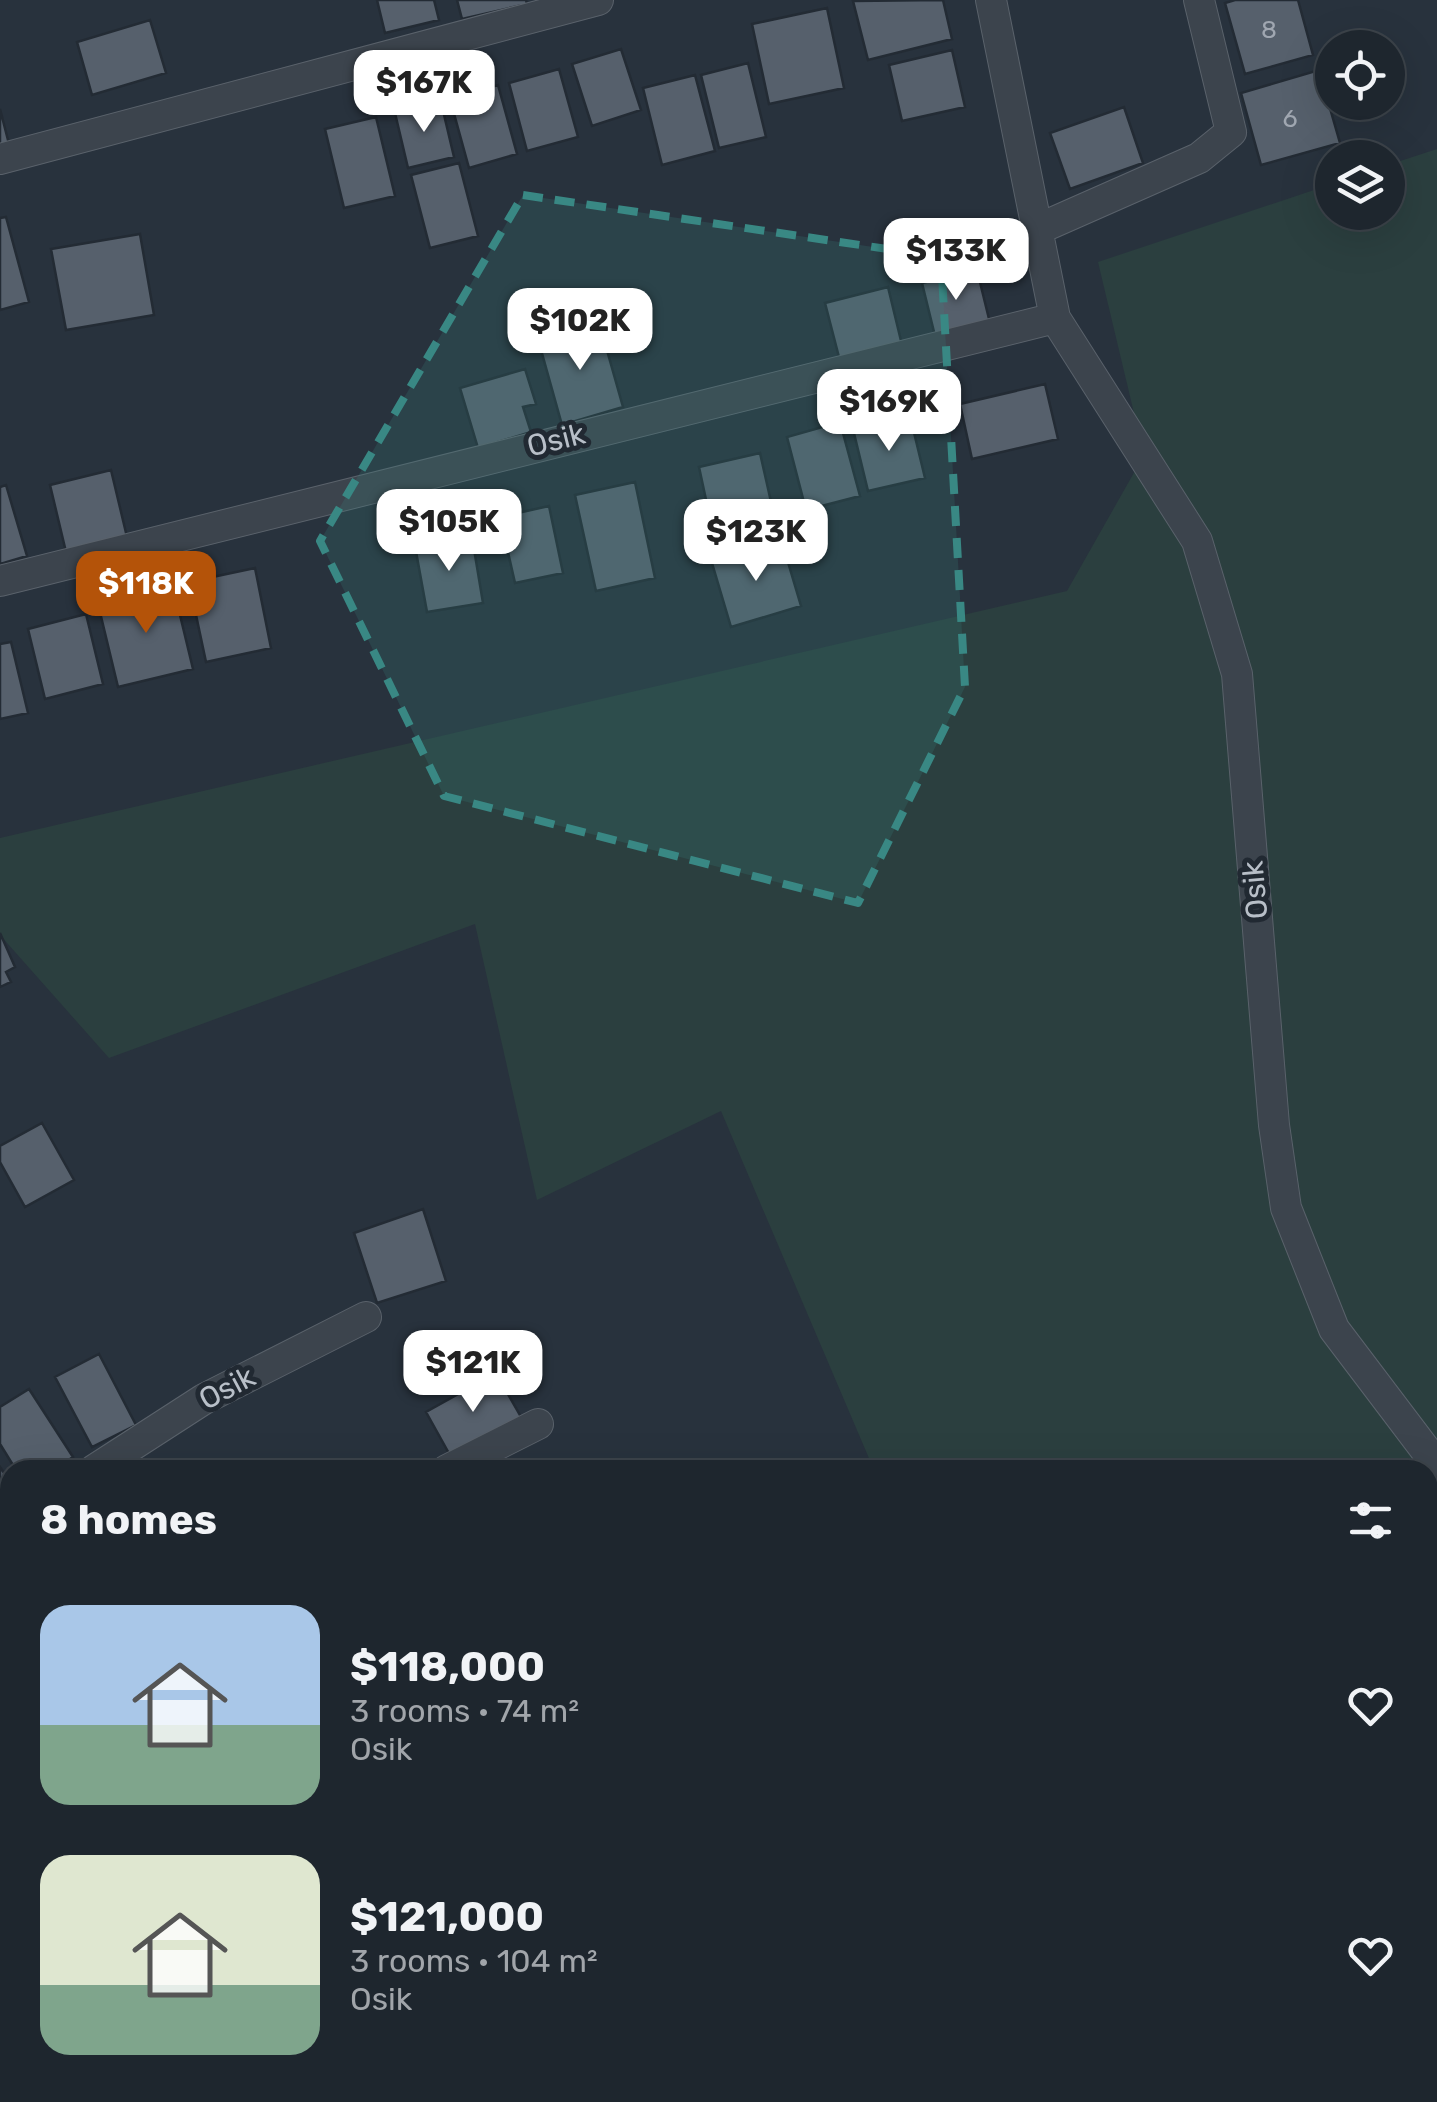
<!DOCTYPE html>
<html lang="en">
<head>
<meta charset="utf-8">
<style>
	body { margin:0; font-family:Rubik,sans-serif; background:#262e36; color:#f1f3f6; height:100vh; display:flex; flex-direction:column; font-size:38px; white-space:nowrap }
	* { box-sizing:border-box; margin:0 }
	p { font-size:32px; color:#a1a5aa }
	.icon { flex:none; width:55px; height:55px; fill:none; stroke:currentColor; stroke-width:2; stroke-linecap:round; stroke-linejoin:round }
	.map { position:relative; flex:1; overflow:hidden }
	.side { position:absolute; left:0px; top:1460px; width:1438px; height:642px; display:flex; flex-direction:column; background:#1e262e; border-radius:30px 30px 0 0; box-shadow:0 10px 40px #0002,0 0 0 2px #3c434a }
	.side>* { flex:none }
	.fabs { position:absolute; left:1315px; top:30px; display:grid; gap:20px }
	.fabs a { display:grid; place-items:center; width:90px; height:90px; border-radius:50%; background:#1e262e; box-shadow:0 10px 40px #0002,0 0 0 2px #3c434a; font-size:50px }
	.price { position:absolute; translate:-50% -85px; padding:0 22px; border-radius:20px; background:#fff; color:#222; font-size:32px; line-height:65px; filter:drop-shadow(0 2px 5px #0008) }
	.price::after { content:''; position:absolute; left:50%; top:60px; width:30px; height:22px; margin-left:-15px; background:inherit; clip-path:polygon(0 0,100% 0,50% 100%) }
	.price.active { background:#b45309; color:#fff }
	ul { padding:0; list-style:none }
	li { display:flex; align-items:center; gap:30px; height:250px; padding:0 40px }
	li span { display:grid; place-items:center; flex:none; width:280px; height:200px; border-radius:30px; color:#555 }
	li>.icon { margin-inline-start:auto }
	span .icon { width:120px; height:120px; fill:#fffc; stroke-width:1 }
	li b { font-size:42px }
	h2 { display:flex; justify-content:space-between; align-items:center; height:120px; padding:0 40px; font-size:42px }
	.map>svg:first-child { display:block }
	.green { fill:#2b3f3f }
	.building { fill:#56606c; stroke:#232b34; stroke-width:2.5 }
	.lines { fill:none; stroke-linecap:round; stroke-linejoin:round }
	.street-casing { stroke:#5a626b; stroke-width:32 }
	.secondary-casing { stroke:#5a626b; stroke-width:48 }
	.street { stroke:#3c444d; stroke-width:30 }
	.secondary { stroke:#4a545f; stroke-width:45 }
	.marked { fill:#398884; fill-opacity:0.2; stroke:#398884; stroke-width:8; stroke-dasharray:20 12; stroke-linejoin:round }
	.labels { text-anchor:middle; stroke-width:10; stroke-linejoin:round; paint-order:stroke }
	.number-label { font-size:25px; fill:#a0a7b1 }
	.street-label { font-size:30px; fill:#b8bfc8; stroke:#212932 }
</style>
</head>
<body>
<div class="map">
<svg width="1437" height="2102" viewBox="0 0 1437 2102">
	<rect width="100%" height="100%" fill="#28323d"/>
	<path class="green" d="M1437,149v1431l-9,4v-114h-554l-153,-359 -184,89 -62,-276 -366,134 -109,-123v-97l1067,-247 77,-136 -46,-193 234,-78v28h56v-47z
		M10,2064v28l843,1 -23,9h-830v-33z"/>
	<path class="building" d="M377,0h57l5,20 -54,13z
		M457,0h69l1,4 -65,15z
		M943,0l9,39 -84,21 -15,-59z
		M1235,0h63l15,55 -68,19 -20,-71z
		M827,8l17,80 -75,16 -17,-80z
		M150,20l16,53 -74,22 -15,-53z
		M621,49l20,61 -49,16 -20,-62z
		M952,50l13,57 -63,14 -13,-56z
		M748,63l18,74 -47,11 -18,-73z
		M559,69l19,68 -51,14 -18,-68z
		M1319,70l21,73 -79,22 -20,-72z
		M695,75l20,76 -53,14 -19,-77z
		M498,85l19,69 -48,14 -19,-69z
		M441,102l13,55 -46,11 -13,-55z
		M1124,107l19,56 -73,26 -20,-56z
		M0,109l9,35 -9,3z
		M376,117l19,79 -51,12 -19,-79z
		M459,163l19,73 -48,12 -19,-73z
		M6,217l23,85 -29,8v-92z
		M140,234l14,81 -88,15 -15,-81z
		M977,270l13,53 -55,13 -13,-53z
		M888,287l14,58 -62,16 -15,-58z
		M599,322l24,85 -61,18 -24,-86z
		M525,369l11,35 -13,3 8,25 -53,16 -18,-60z
		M1045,384l13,55 -86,20 -12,-55z
		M910,416l15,62 -57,13 -15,-62z
		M840,422l20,74 -54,14 -19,-73z
		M760,453l16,71 -62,13 -15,-70z
		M111,470l16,67 -61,15 -16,-67z
		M635,482l20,96 -59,13 -21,-96z
		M6,485l21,71 -27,8v-77z
		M549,506l14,67 -48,10 -15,-66z
		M472,537l11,66 -56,9 -12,-66z
		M782,542l19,64 -70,21 -19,-64z
		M255,568l16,80 -65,14 -17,-80z
		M173,586l20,83 -75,18 -20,-83z
		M86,614l17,70 -58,15 -17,-70z
		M11,642l17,71 -28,6v-75z
		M0,933l15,34 -9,5 5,10 -11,5z
		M42,1123l32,57 -49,27 -25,-45v-16z
		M423,1209l23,72 -69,22 -23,-70z
		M99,1354l37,71 -44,22 -37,-70z
		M496,1373l25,44 -70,40 -25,-45z
		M29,1389l44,68 -20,13h-37l-16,-26v-37z
		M0,1467l10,15v32l-10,6z"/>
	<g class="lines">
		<defs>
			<path id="street" d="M991,0l64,318 142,223 40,133 37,451 12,83 48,121 103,136
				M0,159l598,-159
				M1036,230l163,-72 32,-26 -32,-132
				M0,581l1055,-263
				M94,1470l110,-71 162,-82
				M447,1470l91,-46
				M0,1553l10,-9
				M0,1841l10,-15
				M778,2092l1,10"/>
			<path id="secondary" d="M0,1971l10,7
				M194,2092l15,10"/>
		</defs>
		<use href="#street" class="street-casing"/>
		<use href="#secondary" class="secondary-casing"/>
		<use href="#street" class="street"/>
		<use href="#secondary" class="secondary"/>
	</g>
	<path class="marked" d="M523,195l418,62 24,430 -107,216 -414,-107 -124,-255z"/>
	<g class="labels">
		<g class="number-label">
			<text x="1269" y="38">8</text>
			<text x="1290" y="127">6</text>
		</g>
		<g class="street-label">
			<text transform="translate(556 440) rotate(-14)" y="10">Osik</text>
			<text transform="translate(1255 890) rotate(-95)" y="10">Osik</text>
			<text transform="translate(227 1388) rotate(-28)" y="10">Osik</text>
		</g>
	</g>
</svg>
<div class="fabs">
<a><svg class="icon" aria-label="locate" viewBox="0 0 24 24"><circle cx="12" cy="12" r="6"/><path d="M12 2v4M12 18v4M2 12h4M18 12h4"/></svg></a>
<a><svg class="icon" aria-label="layers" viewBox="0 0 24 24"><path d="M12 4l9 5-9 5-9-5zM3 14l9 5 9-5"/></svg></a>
</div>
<b class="price" style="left:424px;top:135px">$167K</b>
<b class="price" style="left:956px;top:303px">$133K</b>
<b class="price" style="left:580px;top:373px">$102K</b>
<b class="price" style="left:889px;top:454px">$169K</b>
<b class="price" style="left:449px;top:574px">$105K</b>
<b class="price" style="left:756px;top:584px">$123K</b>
<b class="price active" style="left:146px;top:636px">$118K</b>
<b class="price" style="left:473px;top:1415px">$121K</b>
<section class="side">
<h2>8 homes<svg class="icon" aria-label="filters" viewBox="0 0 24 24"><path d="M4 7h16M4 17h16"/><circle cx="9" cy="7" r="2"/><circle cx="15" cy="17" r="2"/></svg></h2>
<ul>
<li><span style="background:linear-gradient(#a9c7e8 60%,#7fa58c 0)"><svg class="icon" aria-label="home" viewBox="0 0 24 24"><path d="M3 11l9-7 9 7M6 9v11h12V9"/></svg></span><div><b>$118,000</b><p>3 rooms · 74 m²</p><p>Osik</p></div><svg class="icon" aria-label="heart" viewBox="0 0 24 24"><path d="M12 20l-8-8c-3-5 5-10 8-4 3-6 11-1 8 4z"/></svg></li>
<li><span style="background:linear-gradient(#dfe7d0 65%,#7fa58c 0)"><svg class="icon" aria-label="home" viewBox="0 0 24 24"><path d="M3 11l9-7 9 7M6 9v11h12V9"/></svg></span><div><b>$121,000</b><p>3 rooms · 104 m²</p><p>Osik</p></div><svg class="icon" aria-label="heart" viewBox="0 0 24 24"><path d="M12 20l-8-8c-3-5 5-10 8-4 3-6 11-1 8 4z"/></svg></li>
</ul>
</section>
</div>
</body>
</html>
